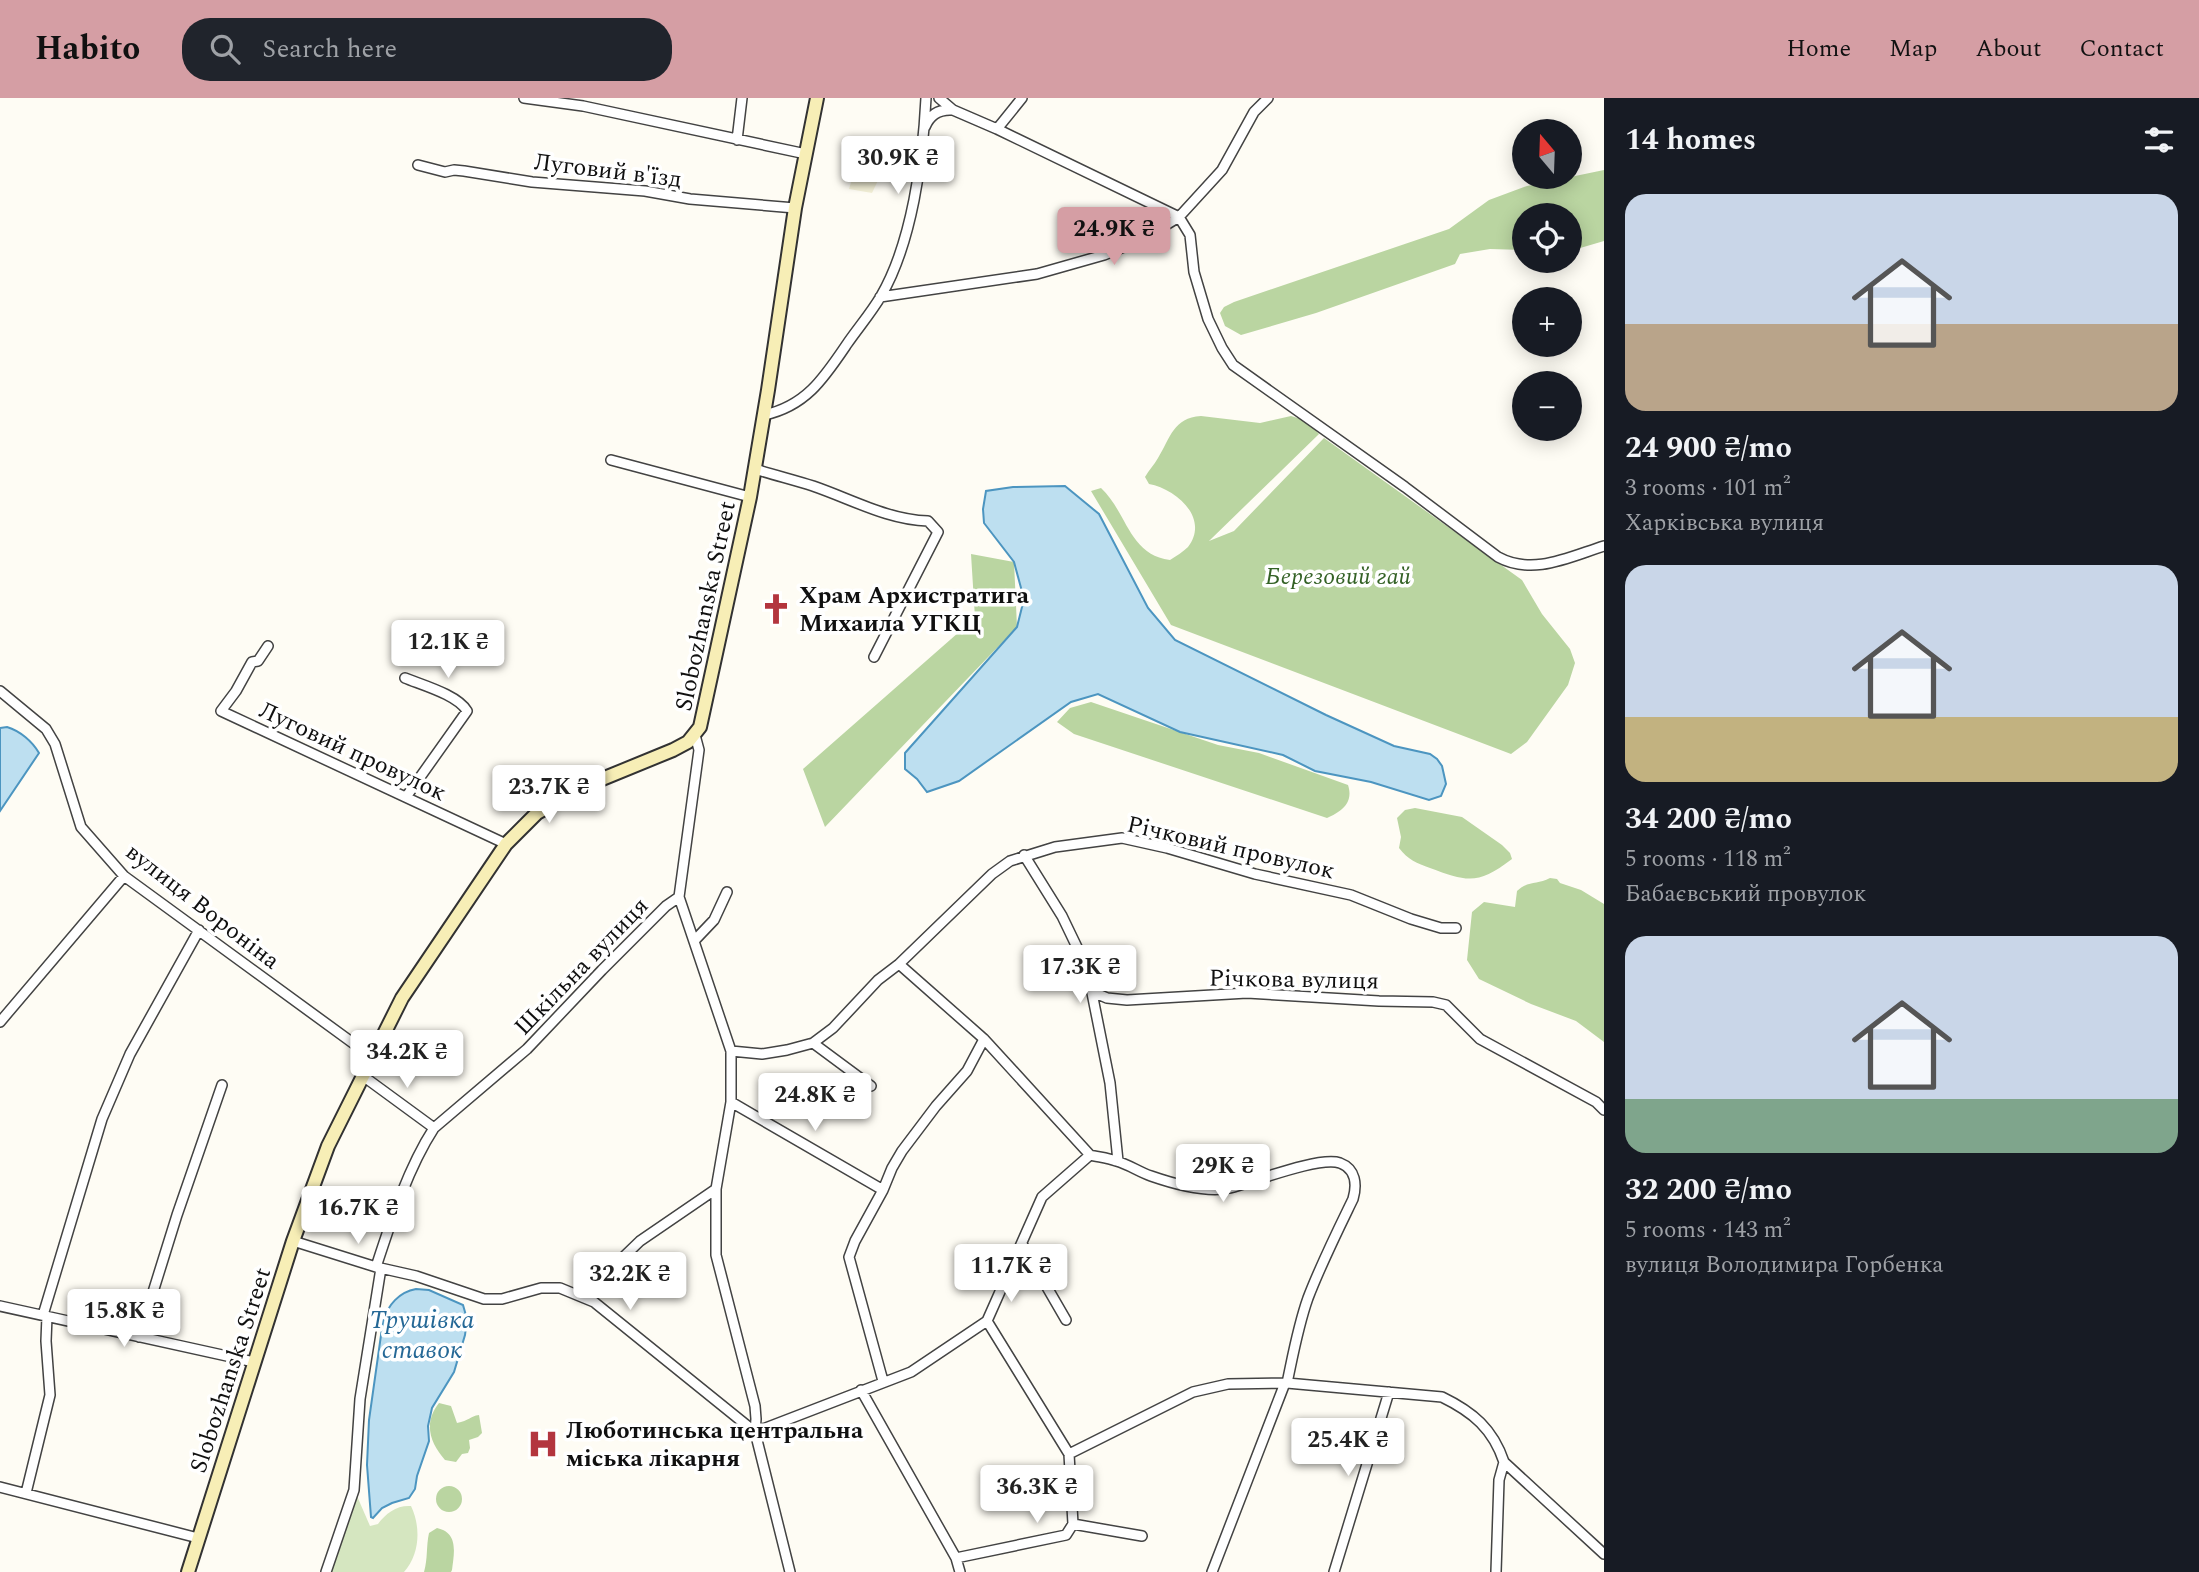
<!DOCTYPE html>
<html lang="en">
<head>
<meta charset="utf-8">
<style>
	body { margin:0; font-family:Spectral,serif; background:#20242c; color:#f1f3f6; height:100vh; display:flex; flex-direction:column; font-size:26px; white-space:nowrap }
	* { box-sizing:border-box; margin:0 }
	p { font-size:23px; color:#9ea1a6 }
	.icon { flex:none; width:38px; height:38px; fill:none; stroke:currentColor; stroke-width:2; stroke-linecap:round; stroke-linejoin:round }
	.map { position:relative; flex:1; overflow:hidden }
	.panel { display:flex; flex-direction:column; background:#171b24; width:595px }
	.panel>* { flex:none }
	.needle { width:46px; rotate:341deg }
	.controls { position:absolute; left:1512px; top:21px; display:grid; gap:14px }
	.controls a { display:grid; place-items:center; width:70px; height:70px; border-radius:50%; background:#171b24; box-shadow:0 4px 18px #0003; font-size:35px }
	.price { position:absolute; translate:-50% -60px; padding:0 16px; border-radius:7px; background:#fff; color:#222; font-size:23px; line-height:46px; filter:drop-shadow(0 2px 4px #0008) }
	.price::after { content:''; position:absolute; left:50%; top:42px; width:21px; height:16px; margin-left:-10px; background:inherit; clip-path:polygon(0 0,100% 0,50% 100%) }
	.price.current { background:#d59ea4; color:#111 }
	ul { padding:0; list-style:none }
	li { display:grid; align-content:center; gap:14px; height:371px; padding:0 21px }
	li span { display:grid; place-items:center; height:217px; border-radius:21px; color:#555 }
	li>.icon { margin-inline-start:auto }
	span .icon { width:126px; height:126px; fill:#fffc; stroke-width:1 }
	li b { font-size:30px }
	h2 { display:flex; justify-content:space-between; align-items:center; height:84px; padding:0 21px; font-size:30px }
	header { display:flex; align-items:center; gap:42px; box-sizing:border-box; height:98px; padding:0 35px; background:#d59ea4; color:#111 }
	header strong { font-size:33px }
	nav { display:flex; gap:38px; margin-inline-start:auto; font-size:24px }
	.search { width:490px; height:63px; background:#20242c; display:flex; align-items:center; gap:18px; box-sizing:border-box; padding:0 24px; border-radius:28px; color:#9ea1a6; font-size:26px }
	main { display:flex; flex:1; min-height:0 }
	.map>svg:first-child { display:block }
	.farmland { fill:#f2efd6 }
	.green { fill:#d5e6c0 }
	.forest { fill:#bad5a1 }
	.water { fill:#bddff0; stroke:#4c95c0; stroke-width:2 }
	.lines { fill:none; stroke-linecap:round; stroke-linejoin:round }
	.street-casing { stroke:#434343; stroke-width:12 }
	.secondary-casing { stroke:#323232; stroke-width:16 }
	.street { stroke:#fff; stroke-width:9 }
	.secondary { stroke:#f7eeb6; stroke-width:12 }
	.labels { text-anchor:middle; stroke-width:7; stroke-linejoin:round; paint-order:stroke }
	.street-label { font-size:24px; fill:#101010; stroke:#fff }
	.park-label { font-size:24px; font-style:italic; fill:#346226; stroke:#fff }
	.poi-label { font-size:24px; font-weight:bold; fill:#101010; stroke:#fff; text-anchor:start }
	.water-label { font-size:26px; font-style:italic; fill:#256896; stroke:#fff }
</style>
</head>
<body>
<header>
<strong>Habito</strong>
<div class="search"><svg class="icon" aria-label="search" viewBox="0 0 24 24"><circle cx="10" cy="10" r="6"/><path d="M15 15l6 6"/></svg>Search here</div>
<nav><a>Home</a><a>Map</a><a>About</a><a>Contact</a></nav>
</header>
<main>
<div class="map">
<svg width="1604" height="1474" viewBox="0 0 1604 1474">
	<rect width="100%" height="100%" fill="#fefcf4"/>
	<path class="farmland" d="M857,64l27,6 -12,25 -23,-4z"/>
	<path class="green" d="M348,1398h9l13,30 8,-2c8,-11 19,-19 33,-18 10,21 9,48 -7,66h-74z"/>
	<path class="forest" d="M1604,72v71l-34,10v-36h-46v35l-34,-1 -30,5 -5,10 -139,49 -75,22 -16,-9 -5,-13 4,-6 10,-5 215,-73 40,-29 38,-14z
		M1201,318l59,7 31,-7 16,5 12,13 -110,107 25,-10 90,-93 198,142 20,34 28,35 5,14 -7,22 -41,57 -16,12 -340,-129 -80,-134 10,-3c26,24 28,67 69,72 6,-4 13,-8 18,-13 22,-29 -12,-58 -39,-63l-4,-7c4,-7 9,-12 13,-19 13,-21 15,-40 43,-42z
		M971,456l43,8 3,65 -192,200 -22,-58 172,-151z
		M1091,604l127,43 41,8 89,32c6,18 -7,27 -21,33l-253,-84 -17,-12 13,-14z
		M1415,710l47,9 40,28 8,8 2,6c-34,26 -44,23 -82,9 -13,-5 -22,-8 -31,-20l2,-11 -4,-19 8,-8z
		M1550,780l7,1 3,4 21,7 23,14v138l-28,-21 -45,-17 -52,-25 -12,-19 5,-48 12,-10 31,5 2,-16c12,-11 20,-6 33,-13z
		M439,1305l12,3 6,17c12,-2 13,-7 22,-8l3,18 -4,4 -9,3 1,8 -2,5 -6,1 -6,8 -11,-2c-15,-17 -22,-37 -6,-57z
		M436 1401a13 13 0 1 1 26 0a13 13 0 1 1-26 0Z
		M437,1430c22,5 17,25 15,42l-1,2h-27c4,-14 2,-25 5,-39z"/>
	<path class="water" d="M1065,388l34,28 49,94 27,32 151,75 68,31 36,8 7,5 5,7 4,18 -5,12 -12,4 -58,-18 -56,-11 -32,-16 -103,-23 -82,-38 -27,8 -112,79 -32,11 -10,-13 -12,-10v-16l112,-126 7,-28 -10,-37 -30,-39 -1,-14 3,-18 27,-4z
		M7,629c13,4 25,14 32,26l-39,58v-83z
		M416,1191l13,1 34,15 4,14 -2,16 -11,37 -22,36 -4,18 1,15 -12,35 -2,13 -6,9 -17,5 -10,5 -9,10 -2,-1 -4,-52 2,-45 14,-99c5,-16 16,-29 33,-32z"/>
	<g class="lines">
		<defs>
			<path id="street" d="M524,0l59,8 223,48
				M939,0l14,12 44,19 182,88 11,18 4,37 14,47 14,29 11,17 172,122 93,70c35,19 71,0 106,-11
				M925,29c5,-13 15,-18 28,-17
				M997,31l25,-31
				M737,42l5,-42
				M418,67l27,7 9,-2 10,1 68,11 113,9 45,8 105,9
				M880,199l157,-23 67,-19 37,-15 38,-23 43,-47 32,-58 14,-14
				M764,317c42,-9 60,-37 83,-71 11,-16 24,-31 34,-48 31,-53 42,-137 45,-198
				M611,362l139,37
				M755,371c19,6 39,11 58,17 38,13 75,34 115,35l10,11 -64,125
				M268,548l-10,15 -6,1 -16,29 -15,20 285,133
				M405,580c17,7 53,17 62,33l-61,86
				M0,593l46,38 9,15 26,83 43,49 248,181
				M695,637l4,15 -20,147 52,154v51l-15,87v66l39,151 1,13 -1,13 35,140
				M1024,757l38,61 25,52 23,115 8,78
				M694,843l20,-21 13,-28
				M899,866l85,75 106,116
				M1093,894l14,6 20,2 120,-7 132,8 54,1 13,3 34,34 116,63 8,8
				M0,924l124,-146
				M813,945l58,43
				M731,953l31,3 25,-4 26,-7 20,-15 45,-48 21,-16 93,-90 18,-13 45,-14 67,-9 45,10 88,26 96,21 60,24 30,9h15
				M363,978l71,52
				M731,1004l152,88
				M293,1143l83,26 40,9 68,23h18l39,-11h19l34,14 161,130
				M1022,1146l44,76
				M376,1169c15,-46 32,-99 58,-139l93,-79 75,-79 64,-64 13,-9
				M582,1199l58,-56 76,-52
				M0,1208l254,56
				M43,1217l59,-196 28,-65 69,-124
				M139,1239l38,-122 45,-130
				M883,1283l-34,-124 6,-16 28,-51 9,-22 10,-17 34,-45 31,-35 17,-32
				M861,1292l95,168 4,14
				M755,1334l156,-60 76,-51 55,-124 48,-42c8,2 18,3 26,6 12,3 23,11 35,15 23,8 55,17 79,12 24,-6 89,-32 110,-25 16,6 17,22 13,36 -16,33 -32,65 -45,99 -10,28 -15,57 -21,85
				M1069,1356l124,-62 35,-8 59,-1 155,14c31,15 51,32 62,65l100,92
				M0,1389l198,51
				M26,1395l24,-98 -4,-54 1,-25
				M1073,1426l69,12
				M956,1460l110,-23 7,-11 -4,-70 -82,-133
				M326,1474l28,-82 6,-91 21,-131
				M1212,1474l73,-189
				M1334,1474l55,-180
				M1496,1474l3,-92 5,-18"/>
			<path id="secondary" d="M188,1474l105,-331 35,-95 74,-148 104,-154 31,-31 48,-27 88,-36 15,-8 12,-15 50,-230 18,-107 27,-182 22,-110"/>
		</defs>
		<use href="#street" class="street-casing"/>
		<use href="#secondary" class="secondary-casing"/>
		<use href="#street" class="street"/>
		<use href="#secondary" class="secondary"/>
	</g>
	<defs>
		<symbol id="church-bare" viewBox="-9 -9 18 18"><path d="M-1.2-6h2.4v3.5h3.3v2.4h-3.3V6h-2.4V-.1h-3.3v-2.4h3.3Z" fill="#b3353f" stroke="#fff" stroke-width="2.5" paint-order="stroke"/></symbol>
		<symbol id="hospital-bare" viewBox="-9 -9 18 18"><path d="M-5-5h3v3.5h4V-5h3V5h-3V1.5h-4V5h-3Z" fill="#b3353f" stroke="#fff" stroke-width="2.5" paint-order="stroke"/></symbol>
	</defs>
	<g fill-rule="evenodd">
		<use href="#church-bare" x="754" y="489" width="44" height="44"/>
		<use href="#hospital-bare" x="521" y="1324" width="44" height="44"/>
	</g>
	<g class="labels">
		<g class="street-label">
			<text transform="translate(608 72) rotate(7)" y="8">Луговий в'їзд</text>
			<text transform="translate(705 508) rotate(-78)" y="8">Slobozhanska Street</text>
			<text transform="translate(353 653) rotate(25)" y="8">Луговий провулок</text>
			<text transform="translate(1231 749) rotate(13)" y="8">Річковий провулок</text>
			<text transform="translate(203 808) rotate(38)" y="8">вулиця Вороніна</text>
			<text transform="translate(581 868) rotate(-46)" y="8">Шкільна вулиця</text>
			<text transform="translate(1294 881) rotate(1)" y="8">Річкова вулиця</text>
			<text transform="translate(230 1272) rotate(-72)" y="8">Slobozhanska Street</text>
		</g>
		<g class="park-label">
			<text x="1338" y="486">Березовий гай</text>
		</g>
		<g class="poi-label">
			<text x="799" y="505">Храм Архистратига<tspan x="799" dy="28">Михаила УГКЦ</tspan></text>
			<text x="566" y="1340">Люботинська центральна<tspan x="566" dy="28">міська лікарня</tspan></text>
		</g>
		<g class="water-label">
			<text x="422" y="1230">Трушівка<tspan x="422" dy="30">ставок</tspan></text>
		</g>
	</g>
</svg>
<div class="controls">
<a><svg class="needle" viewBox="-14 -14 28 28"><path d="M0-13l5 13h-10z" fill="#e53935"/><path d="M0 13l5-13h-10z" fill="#9ea1a6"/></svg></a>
<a><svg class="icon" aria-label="locate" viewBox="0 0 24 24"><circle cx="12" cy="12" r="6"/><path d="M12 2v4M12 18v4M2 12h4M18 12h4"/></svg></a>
<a>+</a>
<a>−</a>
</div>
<b class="price" style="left:898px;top:98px">30.9K ₴</b>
<b class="price current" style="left:1114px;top:169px">24.9K ₴</b>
<b class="price" style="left:448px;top:582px">12.1K ₴</b>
<b class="price" style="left:549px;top:727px">23.7K ₴</b>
<b class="price" style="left:1080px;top:907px">17.3K ₴</b>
<b class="price" style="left:407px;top:992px">34.2K ₴</b>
<b class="price" style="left:815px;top:1035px">24.8K ₴</b>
<b class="price" style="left:1223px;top:1106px">29K ₴</b>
<b class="price" style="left:358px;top:1148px">16.7K ₴</b>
<b class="price" style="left:1011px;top:1206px">11.7K ₴</b>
<b class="price" style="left:630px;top:1214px">32.2K ₴</b>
<b class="price" style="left:124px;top:1251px">15.8K ₴</b>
<b class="price" style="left:1348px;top:1380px">25.4K ₴</b>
<b class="price" style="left:1037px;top:1427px">36.3K ₴</b>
</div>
<section class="panel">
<h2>14 homes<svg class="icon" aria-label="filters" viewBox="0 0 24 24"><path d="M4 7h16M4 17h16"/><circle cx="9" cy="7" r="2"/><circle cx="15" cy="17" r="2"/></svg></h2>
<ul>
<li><span style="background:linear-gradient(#c9d6e8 60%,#b9a48a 0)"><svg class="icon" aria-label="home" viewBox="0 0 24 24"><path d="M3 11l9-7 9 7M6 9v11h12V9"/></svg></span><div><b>24 900 ₴/mo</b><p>3 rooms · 101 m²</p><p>Харківська вулиця</p></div></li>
<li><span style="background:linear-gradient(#c9d6e8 70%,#c2b280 0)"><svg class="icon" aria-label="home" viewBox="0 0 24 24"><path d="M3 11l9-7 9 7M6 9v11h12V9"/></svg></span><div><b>34 200 ₴/mo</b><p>5 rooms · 118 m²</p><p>Бабаєвський провулок</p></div></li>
<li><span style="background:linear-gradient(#c9d6e8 75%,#7fa58c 0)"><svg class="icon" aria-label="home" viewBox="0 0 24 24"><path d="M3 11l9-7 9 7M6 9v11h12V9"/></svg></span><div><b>32 200 ₴/mo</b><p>5 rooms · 143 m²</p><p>вулиця Володимира Горбенка</p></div></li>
</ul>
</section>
</main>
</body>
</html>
